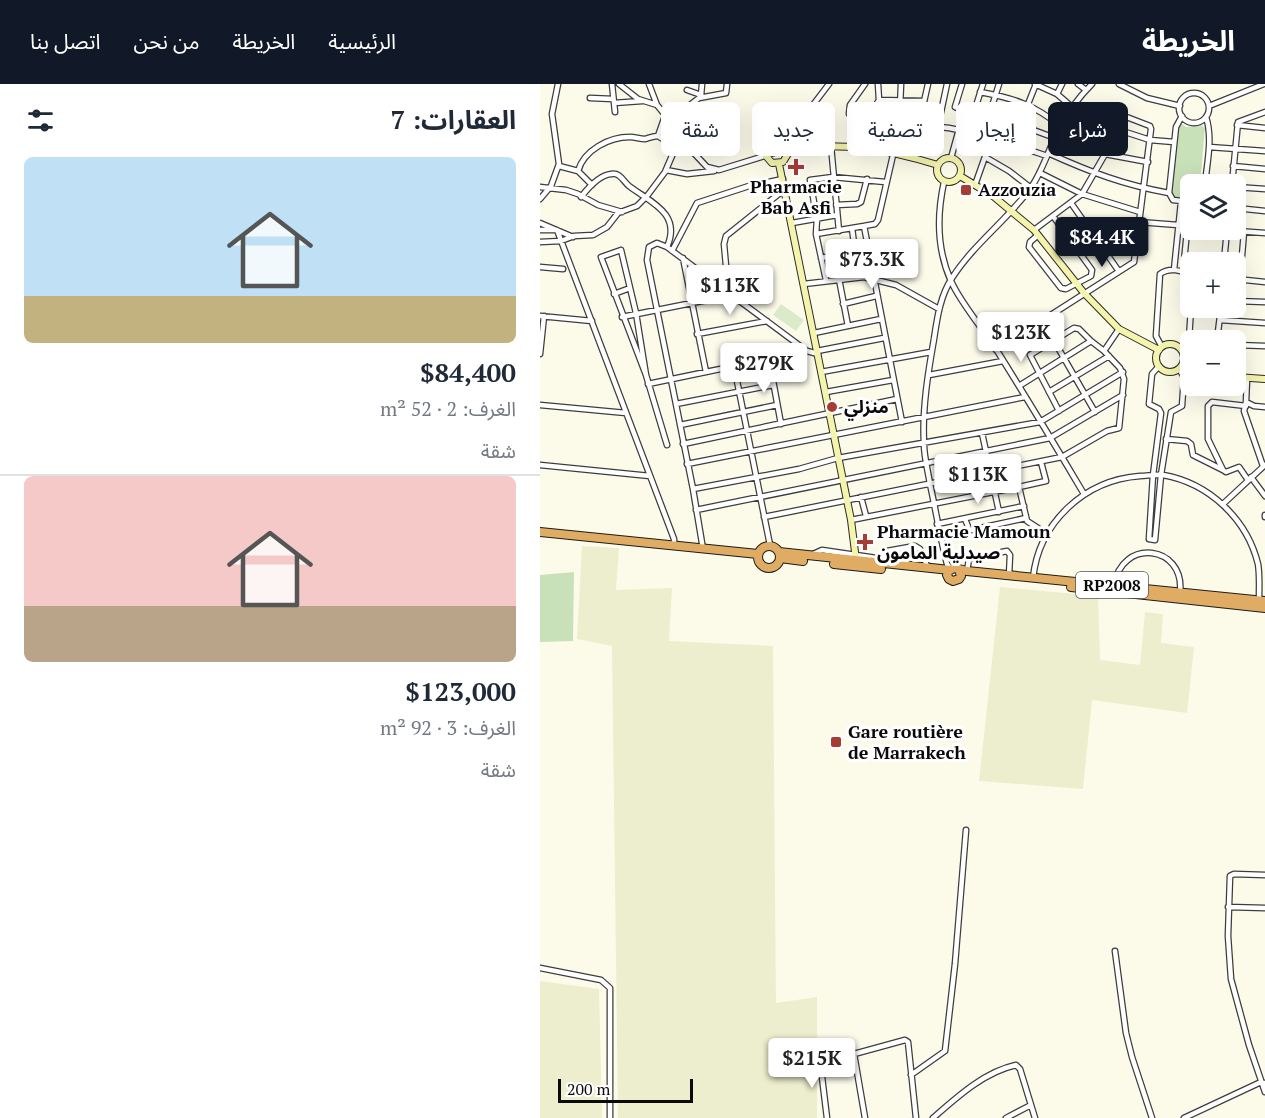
<!DOCTYPE html>
<html lang="ar">
<head>
<meta charset="utf-8">
<style>
	body { margin:0; font-family:"PT Serif","Noto Sans Arabic",serif; background:#f6f6f7; color:#1f2937; direction:rtl; height:100vh; display:flex; flex-direction:column; font-size:22px; white-space:nowrap }
	* { box-sizing:border-box; margin:0 }
	p { font-size:20px; color:#747a83 }
	.icon { flex:none; width:33px; height:33px; fill:none; stroke:currentColor; stroke-width:2; stroke-linecap:round; stroke-linejoin:round }
	.map { position:relative; flex:1; overflow:hidden; direction:ltr }
	.side { display:flex; flex-direction:column; background:#fff; width:540px }
	.side>* { flex:none }
	.hud { position:absolute; left:18px; top:18px; width:570px; height:54px; direction:rtl; display:flex; gap:12px }
	.buttons { position:absolute; left:640px; top:90px; display:grid; gap:12px }
	.buttons a { display:grid; place-items:center; width:66px; height:66px; border-radius:9px; background:#fff; box-shadow:0 6px 24px #0002; font-size:30px }
	.scale { position:absolute; left:18px; bottom:15px; width:135px; box-sizing:border-box; padding-left:6px; border:3px solid #0a0a0a; border-top:0; font-size:16px; line-height:21px; white-space:nowrap; color:#0a0a0a; -webkit-text-stroke:4px #fff; paint-order:stroke }
	.price { position:absolute; translate:-50% -51px; padding:0 14px; border-radius:6px; background:#fff; color:#222; font-size:20px; line-height:39px; filter:drop-shadow(0 2px 3px #0008) }
	.price::after { content:''; position:absolute; left:50%; top:36px; width:18px; height:14px; margin-left:-9px; background:inherit; clip-path:polygon(0 0,100% 0,50% 100%) }
	.price.selected { background:#111827; color:#fff }
	ul { padding:0; list-style:none }
	li { display:grid; align-content:center; gap:12px; height:318px; padding:0 24px }
	li+li { border-top:2px solid #e0e1e3 }
	li span { display:grid; place-items:center; height:186px; border-radius:9px; color:#555 }
	li>.icon { margin-inline-start:auto }
	span .icon { width:108px; height:108px; fill:#fffc; stroke-width:1 }
	li b { font-size:26px }
	h2 { display:flex; justify-content:space-between; align-items:center; height:72px; padding:0 24px; font-size:26px }
	.pill { padding:0 21px; border-radius:9px; background:#fff; box-shadow:0 6px 24px #0002; font-size:21px; line-height:54px }
	.pill.selected { background:#111827; color:#fff }
	header { display:flex; align-items:center; gap:36px; box-sizing:border-box; height:84px; padding:0 30px; background:#111827; color:#fff }
	header strong { font-size:28px }
	nav { display:flex; gap:33px; margin-inline-start:auto; font-size:21px }
	main { display:flex; flex:1; min-height:0 }
	.map>svg:first-child { display:block }
	.farmland { fill:#edeecd }
	.green { fill:#c9e1b9 }
	.pitch { fill:#dbeac9 }
	.lines { fill:none; stroke-linecap:round; stroke-linejoin:round }
	.street-casing { stroke:#3d3d3d; stroke-width:7 }
	.secondary-casing { stroke:#2c2c2c; stroke-width:8 }
	.highway-casing { stroke:#1b1b1b; stroke-width:10 }
	.street { stroke:#fff; stroke-width:4.5 }
	.secondary { stroke:#f4f4ad; stroke-width:6 }
	.highway { stroke:#e0ab63; stroke-width:8 }
	.poi-dot { fill:#a63d35; stroke:#fff; stroke-width:2 }
	.labels { text-anchor:middle; stroke-width:6; stroke-linejoin:round; paint-order:stroke }
	.shield { fill:#fff; stroke:#545454; stroke-width:1.5 }
	.shield-label { font-size:16px; font-weight:bold; fill:#0a0a0a }
	.poi-label { font-size:18px; font-weight:bold; fill:#0a0a0a; stroke:#fff; text-anchor:start }
</style>
</head>
<body>
<header>
<strong>الخريطة</strong>
<nav><a>الرئيسية</a><a>الخريطة</a><a>من نحن</a><a>اتصل بنا</a></nav>
</header>
<main>
<div class="map">
<svg width="725" height="1034" viewBox="0 0 725 1034">
	<rect width="100%" height="100%" fill="#fcfbea"/>
	<path class="farmland" d="M42,462l37,2 -3,42 56,-2 -3,53 104,5 3,357 41,-6v121h-199l-6,-472 -35,-7z
		M460,503l98,9 2,64 40,5 5,-53 18,2 -2,29 33,4 -7,66 -95,-13 -9,89 -104,-8z
		M0,897l59,8 3,129h-62z"/>
	<path class="green" d="M642,40l4,3 15,-2 4,3 -5,56h-9v13h-16l-3,-3 6,-68z
		M34,488l-1,69 -33,1v-67z"/>
	<path class="pitch" d="M241,220l23,16 -8,11 -23,-16z"/>
	<g class="lines">
		<defs>
			<path id="street" d="M72,0l3,28
				M79,0l19,15 19,6
				M109,0l8,21 22,27 11,17 17,18 12,3 55,-17 10,-10 45,-59
				M325,0l-15,21 -1,9 4,4 96,10 43,9 55,19
				M361,0l-2,45 -21,91 -3,4 -11,2 38,196
				M422,0l-7,23 9,4 10,1 9,-28
				M495,0l22,10 15,13 47,23 31,10 24,2
				M538,0l8,6
				M579,0l28,14 33,8
				M147,6l14,5
				M440,8c33,6 55,13 80,34
				M639 24a15 15 0 1 1 30 0a15 15 0 1 1-30 0Z
				M517,10l5,-10
				M161,12l1,-12
				M50,14l23,1
				M339,16l45,1
				M74,19l28,-2
				M488,20l8,-20
				M669,22l55,-22
				M450,30l65,24
				M642,32l-6,11 -7,66 4,7 18,2
				M327,36l12,-20 -1,-16
				M129,37l30,-23 27,-5 1,-9
				M379,40l9,-40
				M697,41l28,3
				M398,42l9,-42
				M359,45l27,10 4,-4 2,-10
				M443,51l16,-51
				M118,52l7,-20
				M291,62l8,85
				M669,63l56,4
				M508,69c42,19 76,32 121,40
				M565,70l43,8
				M445,73l24,14 22,17
				M411,74l13,-47
				M19,82l19,5 14,14
				M693,82l32,3
				M126,86l21,4 27,-3
				M38,87c6,-21 31,-34 52,-34 5,0 10,2 15,2 4,-1 8,-3 13,-3l18,11
				M500,89l42,21 58,18
				M404,98c-7,32 -7,68 7,99 9,21 32,48 45,68 30,48 59,96 88,145
				M665,100c2,-21 8,-46 1,-67
				M692,100l6,-62 27,-10
				M435,101l17,-48
				M0,103l26,3 12,4 20,11 24,7
				M696,103l29,2
				M41,113c7,-9 18,-22 30,-23 9,-2 12,7 18,12 21,16 53,27 38,61
				M0,115l11,-13 8,-22 -7,-50 6,-30
				M531,119l47,67
				M296,121l21,-1 4,-2 6,-23
				M696,124l29,3
				M599,138l52,4
				M0,139l33,14
				M252,139l45,-8
				M0,146h17l117,309v7
				M494,146l48,-36 37,-64
				M683,146l42,3
				M276,150l48,-8
				M498,151l-8,7 -1,5 32,41 5,1 25,-13 1,-6 -39,-54
				M0,158l21,-1 13,-5 19,-1 14,-8 11,-14 19,-7 10,-10 18,-24 16,-37
				M132,167l25,-48 52,-17 34,-7
				M143,174l23,114
				M281,174l34,-7 -3,-23
				M684,178l3,-32
				M0,183l23,2
				M634,186l7,-68
				M643,187l7,-69
				M299,195l9,47
				M696,195l29,3
				M700,195l4,-47
				M286,196l-10,-46 1,-15 -7,-39 23,-3 52,5
				M174,197l12,-15 -2,-22 2,-8 59,-47
				M264,200l60,-7 32,8 43,24
				M74,210l16,-6
				M696,217l29,1
				M303,220l33,-8
				M0,232l52,5
				M82,233l110,-22
				M502,236l53,92
				M680,236l45,3
				M274,249l67,-14
				M157,250l70,-13
				M677,256l4,-32
				M696,261l29,1
				M622,263l-6,-11 4,-62c9,-7 22,-4 31,2
				M456,266l138,-88 17,-133 -1,-3 -39,-15 -3,1 -9,9
				M277,267l67,-13
				M643,268l6,-13 2,-31
				M0,270l4,-38
				M229,275l12,65
				M194,282l36,179
				M619,282l-7,8 -3,30 10,5 2,4 -8,62 -4,64 6,1 6,-65 10,-63 11,-6 2,-29 -5,-8
				M281,288l110,-20
				M106,291l-10,-62 -15,-63 -20,7 45,118 21,70
				M389,291l74,-14
				M707,295l-1,23 8,4 11,1
				M108,300l159,-33 11,3
				M479,302l72,-45 13,10
				M286,308l67,-12
				M509,308l60,-36
				M706,318l-2,9 19,55
				M136,320l97,-19
				M0,321l86,8
				M706,322l-34,-4 -4,4v33l15,31 3,2 13,-5 9,13
				M519,327l-29,-56 44,-27 5,1 12,12
				M140,341l97,-20
				M442,349l17,79
				M626,355l21,2 4,3 2,11 30,15
				M143,360l214,-45
				M147,380l338,-67
				M0,381l110,11
				M711,393l14,19
				M479,403l27,-6 -5,-19
				M153,405l106,-20 39,-11 202,-36 83,-50
				M321,413l5,19
				M683,420l42,-39
				M156,426l354,-72 73,-43
				M725,431v2
				M224,433l298,-60 45,-26 12,-3 5,-49 -4,-11 -16,-17 15,-22
				M425,435l4,10 2,1 55,-12
				M311,436l168,-33 8,34 20,13
				M397,440l87,-18
				M163,465l-10,-60 -46,-229 2,-13 8,-4 10,4 140,104
				M271,471l11,-5 61,9 4,-8 28,-5 5,3 8,19
				M411,485l-4,-5c-7,-26 -11,-53 -17,-80 -2,-13 -6,-27 -6,-40 -2,-35 4,-71 10,-105 3,-20 6,-43 18,-61 21,-33 54,-57 78,-89 13,-18 19,-41 29,-61 9,-16 20,-31 33,-44
				M427,487l2,-12 38,-8 3,4 -1,20
				M493,494c6,-56 52,-98 107,-102 7,0 16,-2 23,-1 46,8 84,44 95,89 2,12 1,25 1,37
				M574,502c7,-49 71,-41 66,6
				M725,791l-31,-1 -4,2 -2,60 3,43 18,66 16,47
				M688,823l37,1
				M575,867l11,82 6,24 20,61
				M0,884l61,12 9,8v130
				M314,970l11,64
				M371,991l34,-24 10,-87 11,-134
				M287,1034l-5,-41v-18l32,-5 51,-14 3,2 8,76
				M393,1034c24,-21 51,-46 83,-53l4,4 15,49
				M466,1034l25,-13
				M644,1034l77,-36 4,1"/>
			<path id="secondary" d="M248,65c55,-7 98,0 150,16
				M226,72l6,7 11,-1 6,-10 -5,-9
				M397 86a12 12 0 1 1 24 0a12 12 0 1 1-24 0Z
				M239,80l72,356 5,40
				M420,92l33,20 41,34 50,63 35,36 40,21
				M616 274a14 14 0 1 1 28 0a14 14 0 1 1-28 0Z
				M696,293l29,2"/>
			<path id="highway" d="M0,448l218,22
				M218 473a11 11 0 1 1 22 0a11 11 0 1 1-22 0Z
				M239,468l171,18
				M240,474l23,3
				M294,480l47,5
				M419,486l2,6 -2,3 -6,2 -4,-2 -2,-4 2,-5 6,-2 12,3 298,30
				M531,503l194,21"/>
		</defs>
		<use href="#street" class="street-casing"/>
		<use href="#secondary" class="secondary-casing"/>
		<use href="#highway" class="highway-casing"/>
		<use href="#street" class="street"/>
		<use href="#secondary" class="secondary"/>
		<use href="#highway" class="highway"/>
	</g>
	<g class="poi-dot">
		<path d="M253 74h6v6h6v6h-6v6h-6v-6h-6v-6h6z"/>
		<rect x="420" y="100" width="12" height="12" rx="3"/>
		<circle cx="292" cy="323" r="6"/>
		<path d="M322 449h6v6h6v6h-6v6h-6v-6h-6v-6h6z"/>
		<rect x="290" y="652" width="12" height="12" rx="3"/>
	</g>
	<g class="labels">
		<rect class="shield" x="536" y="488" width="72" height="26" rx="4.5"/>
		<g class="shield-label">
			<text x="572" y="507">RP2008</text>
		</g>
		<g class="poi-label">
			<text x="256" y="109" text-anchor="middle">Pharmacie<tspan x="256" dy="21">Bab Asfi</tspan></text>
			<text x="438" y="112">Azzouzia</text>
			<text x="304" y="329">منزلي</text>
			<text x="337" y="454">Pharmacie Mamoun<tspan x="337" dy="21">صيدلية المامون</tspan></text>
			<text x="308" y="654">Gare routière<tspan x="308" dy="21">de Marrakech</tspan></text>
		</g>
	</g>
</svg>
<div class="buttons">
<a><svg class="icon" aria-label="layers" viewBox="0 0 24 24"><path d="M12 4l9 5-9 5-9-5zM3 14l9 5 9-5"/></svg></a>
<a>+</a>
<a>−</a>
</div>
<div class="scale">200 m</div>
<b class="price selected" style="left:562px;top:184px">$84.4K</b>
<b class="price" style="left:332px;top:206px">$73.3K</b>
<b class="price" style="left:190px;top:232px">$113K</b>
<b class="price" style="left:481px;top:279px">$123K</b>
<b class="price" style="left:224px;top:310px">$279K</b>
<b class="price" style="left:438px;top:421px">$113K</b>
<b class="price" style="left:272px;top:1005px">$215K</b>
<div class="hud">
<a class="pill selected">شراء</a>
<a class="pill">إيجار</a>
<a class="pill">تصفية</a>
<a class="pill">جديد</a>
<a class="pill">شقة</a>
</div>
</div>
<section class="side">
<h2>العقارات: 7<svg class="icon" aria-label="filters" viewBox="0 0 24 24"><path d="M4 7h16M4 17h16"/><circle cx="9" cy="7" r="2"/><circle cx="15" cy="17" r="2"/></svg></h2>
<ul>
<li><span style="background:linear-gradient(#bfe0f5 75%,#c2b280 0)"><svg class="icon" aria-label="home" viewBox="0 0 24 24"><path d="M3 11l9-7 9 7M6 9v11h12V9"/></svg></span><div><b>$84,400</b><p>الغرف: 2 · 52 m²</p><p>شقة</p></div></li>
<li><span style="background:linear-gradient(#f6c9c9 70%,#b9a48a 0)"><svg class="icon" aria-label="home" viewBox="0 0 24 24"><path d="M3 11l9-7 9 7M6 9v11h12V9"/></svg></span><div><b>$123,000</b><p>الغرف: 3 · 92 m²</p><p>شقة</p></div></li>
</ul>
</section>
</main>
</body>
</html>
